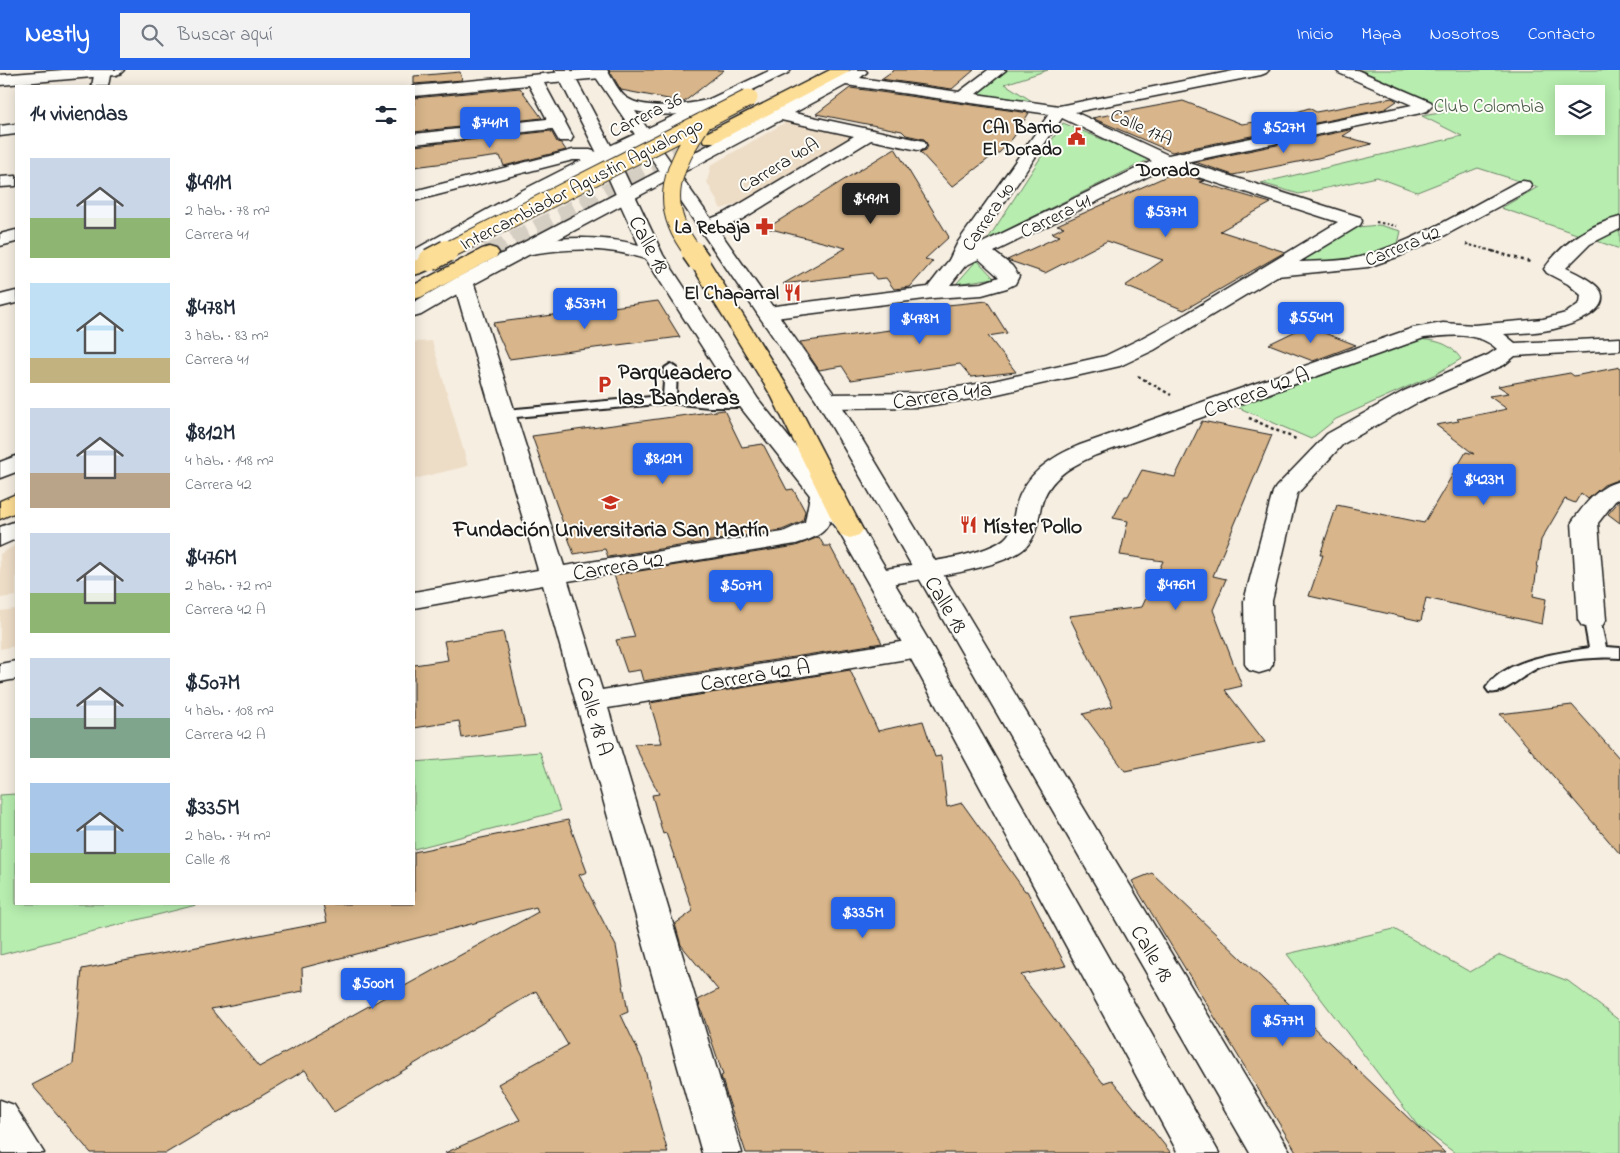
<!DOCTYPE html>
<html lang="es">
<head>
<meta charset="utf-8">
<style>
	body { margin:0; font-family:"Indie Flower",sans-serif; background:#f2f2f3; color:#1f2937; height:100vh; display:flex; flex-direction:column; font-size:19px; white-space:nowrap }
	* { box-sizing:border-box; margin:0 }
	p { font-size:16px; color:#747a83 }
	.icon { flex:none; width:28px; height:28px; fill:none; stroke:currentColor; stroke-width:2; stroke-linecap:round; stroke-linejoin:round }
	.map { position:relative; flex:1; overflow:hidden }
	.sheet { position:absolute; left:15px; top:15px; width:400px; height:820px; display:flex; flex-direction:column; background:#fff; border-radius:0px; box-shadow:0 2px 12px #0003 }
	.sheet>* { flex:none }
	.tools { position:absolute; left:1555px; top:15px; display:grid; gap:10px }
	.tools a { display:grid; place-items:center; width:50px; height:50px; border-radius:0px; background:#fff; box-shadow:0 2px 12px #0003; font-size:25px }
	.price { position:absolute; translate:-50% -42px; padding:0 11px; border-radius:5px; background:#2563eb; color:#fff; font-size:16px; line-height:32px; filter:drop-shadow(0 1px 2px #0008) }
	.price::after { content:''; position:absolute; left:50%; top:30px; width:15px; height:11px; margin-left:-8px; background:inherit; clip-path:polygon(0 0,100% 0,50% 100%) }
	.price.selected { background:#222; color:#fff }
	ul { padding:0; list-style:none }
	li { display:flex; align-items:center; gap:15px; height:125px; padding:0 15px }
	li span { display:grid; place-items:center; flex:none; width:140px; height:100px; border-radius:0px; color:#555 }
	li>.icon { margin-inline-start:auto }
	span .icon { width:60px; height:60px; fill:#fffc; stroke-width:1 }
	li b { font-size:21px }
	h2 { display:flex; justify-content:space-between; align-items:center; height:60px; padding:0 15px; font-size:21px }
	header { display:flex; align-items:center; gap:30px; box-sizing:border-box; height:70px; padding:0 25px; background:#2563eb; color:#fff }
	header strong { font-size:24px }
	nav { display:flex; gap:28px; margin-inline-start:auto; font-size:18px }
	.search { width:350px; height:45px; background:#f2f2f3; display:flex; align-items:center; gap:12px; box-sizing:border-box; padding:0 18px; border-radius:0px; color:#747a83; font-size:19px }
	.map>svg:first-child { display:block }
	.built { fill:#edddc7 }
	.green { fill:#b7edaf; stroke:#6a8466; fill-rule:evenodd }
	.building { fill:#d8b58a; stroke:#1c1c1c; fill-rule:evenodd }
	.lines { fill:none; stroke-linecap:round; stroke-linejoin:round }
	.primary-tunnel-far1 { stroke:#d5cec3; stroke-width:17; stroke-dasharray:17 9; stroke-linecap:butt }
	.primary-tunnel { stroke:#d5cec3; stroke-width:22; stroke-dasharray:22 11; stroke-linecap:butt }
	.service-casing { stroke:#1c1c1c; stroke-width:4 }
	.minor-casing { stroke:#1c1c1c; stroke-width:3 }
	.tertiary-casing { stroke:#1c1c1c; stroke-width:3 }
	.secondary-casing { stroke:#1c1c1c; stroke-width:3 }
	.primary-casing { stroke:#1c1c1c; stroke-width:3 }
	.path-far1 { stroke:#1c1c1c; stroke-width:2; stroke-dasharray:2.5 2.5; stroke-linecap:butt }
	.path { stroke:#1c1c1c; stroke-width:2.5; stroke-dasharray:3 3; stroke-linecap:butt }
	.service { fill:#fdfcf7; fill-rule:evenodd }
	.minor { fill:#fdfcf7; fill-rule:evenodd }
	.tertiary { fill:#fdfcf7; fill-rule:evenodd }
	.secondary { fill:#fdfcf7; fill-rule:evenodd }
	.primary { fill:#fdde96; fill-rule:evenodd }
	.primary-bridge-far1-casing { stroke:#1c1c1c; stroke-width:19; stroke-linecap:butt }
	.primary-bridge-casing { stroke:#1c1c1c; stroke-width:25; stroke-linecap:butt }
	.primary-bridge-far1 { stroke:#fdde96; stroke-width:17 }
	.primary-bridge { stroke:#fdde96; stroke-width:22 }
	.labels { text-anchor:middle; stroke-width:4; stroke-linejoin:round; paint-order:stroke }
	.far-park-label { font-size:19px; fill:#4a5b48; stroke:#fdfcf7 }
	.far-street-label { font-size:19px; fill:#1c1c1c; stroke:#fdfcf7 }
	.far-poi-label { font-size:19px; font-weight:bold; fill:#1c1c1c; stroke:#fdfcf7; text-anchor:end }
	.far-neighbourhood-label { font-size:20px; font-weight:bold; fill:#1c1c1c; stroke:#fdfcf7 }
	.street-label { font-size:22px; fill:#1c1c1c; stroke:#fdfcf7 }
	.poi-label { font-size:22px; font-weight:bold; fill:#1c1c1c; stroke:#fdfcf7; text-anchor:start }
</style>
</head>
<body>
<header>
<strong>Nestly</strong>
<div class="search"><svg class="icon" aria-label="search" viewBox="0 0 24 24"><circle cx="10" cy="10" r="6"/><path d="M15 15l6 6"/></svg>Buscar aquí</div>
<nav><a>Inicio</a><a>Mapa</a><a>Nosotros</a><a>Contacto</a></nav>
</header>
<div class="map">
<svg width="1620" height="1083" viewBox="0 0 1620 1083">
	<rect width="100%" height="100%" fill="#f6eee1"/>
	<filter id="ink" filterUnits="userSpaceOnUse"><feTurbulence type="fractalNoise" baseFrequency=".02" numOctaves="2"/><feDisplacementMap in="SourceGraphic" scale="10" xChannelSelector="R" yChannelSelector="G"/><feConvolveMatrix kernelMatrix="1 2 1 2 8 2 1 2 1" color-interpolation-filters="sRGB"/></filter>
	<g filter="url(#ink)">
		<path class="built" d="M786,52l68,14 -113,67 -20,6 -14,-27 4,-17z
			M432,271l36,125 -54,13v-137z
			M16,475v51l-16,2v-44z
			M16,539v37l-16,3v-38z"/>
		<path class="green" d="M1004,0h44l-43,14 30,19 -65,-10z
			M1357,0h263v179l-119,-41 37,-21 -60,-19 -61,24 -40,-15 -78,17 -38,-11 201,-47 -40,-20 30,-5zM1564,24h32v32h-32z
			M1063,53l87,36 -162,80z
			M1379,155l22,6 -3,13 -37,14 -56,7v-8l53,-30z
			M977,190l17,18 -38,6z
			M1419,269c19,2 31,4 42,20l-25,15 -100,45 -25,20 -74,-32z
			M540,682l20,59 -146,38v-87z
			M16,724v110h184l-200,51v-160z
			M1394,859l76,43 30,-17 68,26 52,40v132h-165l-37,-27 -131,-172z"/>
		<path class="building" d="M609,0h115l-40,32 -63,-12z
			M894,0h80l-22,19 -71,-10z
			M460,2l2,8 -48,4v-8z
			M520,18l22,30 -128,14v-34z
			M850,18l16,2 163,23 -16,25 -14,15h-3l-44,34 -32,-35 6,-2 2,-4 -4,-7 -18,-4 -4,-4 -86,-17z
			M1392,28l5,3 -12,8 -213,43 -80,-34 91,-17 59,23 32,-5 35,-11 7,4z
			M1354,59l-11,7 29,8 -54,14 -85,17 -38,-13z
			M551,61l6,11 4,1 5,7 -62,16 -4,-10 -86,11v-21z
			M895,78l54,89 -24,22 8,2 -23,26 -16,2 -8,-11 -10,1 -4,-6 -89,11 63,-36 -79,-20z
			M1176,102l28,9 -5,1 72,21 -51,28 65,21 -101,58 -59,-24 38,-26 -56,-19 -62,32 -38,-13 53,-24 -8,-3 12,-6 -7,-2z
			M658,231l22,36 -171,22 -16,-36z
			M987,231l20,32 -19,3 28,36 -45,5 -11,-13 -109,16 -9,-14 -23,4 -19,-28 120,-16 -12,-17z
			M1306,256l50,19 -43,16 -44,-17z
			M1620,297v112l-16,6 -16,14 -7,-6 -6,10 -10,-4 -24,41 -8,56 13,3 -4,25 -116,-26 -5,23 -112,-25 14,-41h-3l17,-50 87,18 42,-71 8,2 -38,-29 23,-4 -2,-2 50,-10 -18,-13 20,-3 -11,-7 72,-13 4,3z
			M724,340l18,37 21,-3 24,46 6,-1 12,22 -2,10 -21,9 -174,27 -3,-8 -31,5 -42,-118z
			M1202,351l70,14 -59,141 13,3 -13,31 29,76 -17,4 40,52 -140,29 -42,-57 30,-8 -44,-90 73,-9 21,-46 -43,-6 8,-34 -15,-3 12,-22h3l14,-26 33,7z
			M1620,430v23l-12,-9z
			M819,467l5,9h6l52,97 -239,38 -3,-11 -13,2 -11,-32 19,-3 -21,-62 182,-29z
			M503,562l22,95 -63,11 -3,-17 -45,7v-63l34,-5 -4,-19z
			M850,600l28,61 45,-10 12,36 6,-1 6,51 15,-4 63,88h2l39,75 -45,9 82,108 9,-3 59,73h-425l-19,-57 -6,-20 2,-1 -25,-75 20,-10 -37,-45 -6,-21 18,-13 -27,-78 -3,1 -11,-39 7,-1 -25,-50 28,-1 -12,-40z
			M1572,635l48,54v95l-120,-140z
			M568,750l19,52 -8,3 37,71 12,66 -7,3 21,44 26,94h-223l75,-33 -22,-36 70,-39 -32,-54 -202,121 -29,-42 -139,83h-75l-59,-68 41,-21 9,-95 245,-47 -4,-18h91v-52zM536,837l2,5 -279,155 -48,-58 92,-18 -1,-23z
			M1152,803l293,280h-148l-165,-272z"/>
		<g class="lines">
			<path class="primary-tunnel-far1" d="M490,182l220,-114"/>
			<path class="primary-tunnel" d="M489,183l3,-2"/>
			<defs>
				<path id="service" d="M671,294l6,4 -1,28 33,3h40l7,4 -7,4h-40l-40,-4 -164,15 -7,-4 7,-4 158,-14 2,-28z
					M1592,545l6,2 2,3 6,27 14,1v10c-22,-2 -60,2 -80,9 -16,6 -36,29 -51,25l-3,-4c19,-29 72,-35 103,-40l-5,-28 2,-3z"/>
				<path id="minor" d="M63,0h61l-3,3 -5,2 -116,10v-10z
					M585,0h22l2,3 -3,3 -5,2 -57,5 29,54 -2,4h-12l-7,-12 -138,15v-10l133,-15 -18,-34 -115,11v-10z
					M771,0h20l-3,3 -138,66 -119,61 -110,62 -7,2v-14l105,-58 63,-32h-9l-159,41v-10l159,-41h17l7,2z
					M851,0h14l2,2 -7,6 99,14 29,-22h18l-30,24 83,12 179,-36h31l-3,3 -5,2 -186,37 93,43 244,-50 -73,-32 -3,-3h21l74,32 2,3 -6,6 -6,2 -235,49 174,55 2,4 -2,4 -61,37c19,-1 42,0 61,-5 55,-15 107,-48 157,-75l6,-1 6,1 3,4 -3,4 -89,48 -40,18 -32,11 -91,9 -123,74 -34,16 -136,31 -64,10 -92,1 -8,-2 -3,-5 3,-5 8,-2 92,-1 64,-10 121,-27 33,-16 48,-26 152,-92 -171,-55 -173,85 18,14 7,10 -4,8 -8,4 -25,7 -49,3 -166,21 -7,-2 -3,-4 3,-4 7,-2 161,-20 21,-27 9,-18 91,-128 -203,-29 -52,28 130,28 2,4 -2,4 -6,1 -47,-10 -132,81 -25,10 -7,2 -7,-2 -2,-4 2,-4 25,-10 129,-77 -73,-16 -307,164 90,282 219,-34 22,-10 5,-27 3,-5 9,-2 9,2 3,5c-3,33 -6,39 -38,49l-228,37 34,109 317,-51 10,3 4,6 -4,6 -10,3 -311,51 134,445h-40l-159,-568 -129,23v-16l124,-22 -81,-276 -36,21 -7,2v-15l42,-24zM1062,48l90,43 -170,82 -4,-2zM979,189l20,18 -17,6 -32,2 15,-19z
					M16,54v10l-16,2v-10z
					M16,106v10l-16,1v-10z
					M1620,147v12l-30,15 -24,24c9,4 31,15 35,24 9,24 -42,37 -58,39 -13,2 -26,2 -39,3l11,9 105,-5v12l-105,6 -11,9 -84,36 -77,43 -46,50 -25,107 1,63 -4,6 -10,3 -10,-3 -4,-6 -1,-63 29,-109 3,-5 51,-53 77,-43 84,-36 9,-6c-18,-18 -50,-14 -73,-11l-328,117c-27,12 -51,25 -56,57 -3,12 -4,25 -14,35 -23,23 -113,33 -147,39l-9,-2 -4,-6 4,-6c29,-7 121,-14 138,-37 6,-8 5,-20 8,-29 9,-32 35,-49 64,-61l333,-117 30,-5 31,2 69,-6 23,-6 14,-10 1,-8 -13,-11 -21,-11 -3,-4c18,-26 45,-44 76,-52z
					M16,160v12l-16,4v-12z
					M16,221v12l-16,4v-12z
					M16,386v16l-16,6v-16z
					M1620,411v17l-5,3 -17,22 8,97 -4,6 -10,2 -10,-2 -4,-6 -6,-98c13,-18 26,-36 48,-41z
					M16,451v18l-16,7v-19z
					M16,591v18l-16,3v-18z
					M0,1030l14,5 30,48h-42l-2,-4z"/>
				<path id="tertiary" d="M95,0h16l-3,16h-16z"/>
				<path id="secondary" d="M555,0h16l45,85 47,100 95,144 105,131 70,118 286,505h-41l-273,-505 -66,-116 -98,-124 -95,-149c-41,-13 -79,-11 -121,-4l-7,-2 -3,-4 3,-4 7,-2c39,-6 75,-8 114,2l-41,-90z
					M591,0h16c5,8 12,23 20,28 22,14 65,6 88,0l6,2 2,3 -2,3c-29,8 -56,12 -86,5l204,290 452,752h-41l-433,-752z"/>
				<path id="primary" d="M830,0h20l-3,3 -131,69h-12l-2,-4 2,-4z
					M489,177l7,2 3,4 -3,4 -75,40 -7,2v-14l68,-36z
					M430,184l7,2 3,4c-6,8 -17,13 -26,15v-14z
					M699,185l7,2 3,4 85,136 69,133 -4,5 -9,3 -9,-3 -4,-5 -65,-133 -83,-136 3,-4z
					M16,424v18l-16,7v-18z"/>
			</defs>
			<use href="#service" class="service-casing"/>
			<use href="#minor" class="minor-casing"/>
			<use href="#tertiary" class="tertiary-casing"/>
			<use href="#secondary" class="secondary-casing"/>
			<use href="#primary" class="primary-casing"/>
			<path class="path-far1" d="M1376,152l21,4
				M1466,174l30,8"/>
			<path class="path" d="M1492,181l38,11
				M1138,306l33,19
				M1249,348l49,22"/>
			<use href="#service" class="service"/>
			<use href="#minor" class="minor"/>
			<use href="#tertiary" class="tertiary"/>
			<use href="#secondary" class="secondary"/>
			<use href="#primary" class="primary"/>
			<defs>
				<path id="primary-bridge-far1" d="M445,182l304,-154
					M693,182c-38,-48 -20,-85 10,-131"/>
				<path id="primary-bridge" d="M692,181l7,10
					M430,190l17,-9"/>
			</defs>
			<use href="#primary-bridge-far1" class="primary-bridge-far1-casing"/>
			<use href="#primary-bridge" class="primary-bridge-casing"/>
			<use href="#primary-bridge-far1" class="primary-bridge-far1"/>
			<use href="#primary-bridge" class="primary-bridge"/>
		</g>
	</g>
	<defs>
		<symbol id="civic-bare" viewBox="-9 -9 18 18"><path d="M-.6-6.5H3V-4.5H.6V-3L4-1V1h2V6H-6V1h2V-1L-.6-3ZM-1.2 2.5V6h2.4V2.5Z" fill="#c8321e" stroke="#fdfcf7" stroke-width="2.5" paint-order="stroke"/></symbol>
		<symbol id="pharmacy-bare" viewBox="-9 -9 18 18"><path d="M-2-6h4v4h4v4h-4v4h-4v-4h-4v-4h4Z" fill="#c8321e" stroke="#fdfcf7" stroke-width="2.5" paint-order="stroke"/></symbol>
		<symbol id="restaurant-bare" viewBox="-9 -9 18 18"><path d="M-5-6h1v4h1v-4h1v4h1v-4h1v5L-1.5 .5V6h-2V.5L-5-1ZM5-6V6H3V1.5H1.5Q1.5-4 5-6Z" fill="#c8321e" stroke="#fdfcf7" stroke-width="2.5" paint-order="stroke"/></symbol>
		<symbol id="parking-bare" viewBox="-9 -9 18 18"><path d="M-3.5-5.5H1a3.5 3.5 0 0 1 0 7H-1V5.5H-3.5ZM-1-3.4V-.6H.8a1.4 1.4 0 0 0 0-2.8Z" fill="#c8321e" stroke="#fdfcf7" stroke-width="2.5" paint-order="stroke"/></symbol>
		<symbol id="university-bare" viewBox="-9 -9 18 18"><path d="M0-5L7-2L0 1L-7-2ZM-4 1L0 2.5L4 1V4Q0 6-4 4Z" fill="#c8321e" stroke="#fdfcf7" stroke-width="2.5" paint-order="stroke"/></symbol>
	</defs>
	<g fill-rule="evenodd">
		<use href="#civic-bare" x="1064" y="54" width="25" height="25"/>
		<use href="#pharmacy-bare" x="752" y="144" width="25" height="25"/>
		<use href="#restaurant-bare" x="780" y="210" width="25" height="25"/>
		<use href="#parking-bare" x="592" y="302" width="25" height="25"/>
		<use href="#university-bare" x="598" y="420" width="25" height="25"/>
		<use href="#restaurant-bare" x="956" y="442" width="25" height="25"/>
	</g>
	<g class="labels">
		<g class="far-park-label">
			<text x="1489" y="42">Club Colombia</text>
		</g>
		<g class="far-street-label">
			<text transform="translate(645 44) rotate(-26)" y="7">Carrera 36</text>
			<text transform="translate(1142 56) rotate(24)" y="7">Calle 17A</text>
			<text transform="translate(778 94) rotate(-31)" y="7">Carrera 40A</text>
			<text transform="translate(581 113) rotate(-27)" y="7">Intercambiador Agustin Agualongo</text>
			<text transform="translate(1055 145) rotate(-26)" y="7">Carrera 41</text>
			<text transform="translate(987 146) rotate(-56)" y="7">Carrera 40</text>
			<text transform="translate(1402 175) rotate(-22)" y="7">Carrera 42</text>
		</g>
		<g class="far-poi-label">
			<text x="1062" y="63">CAI Barrio<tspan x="1062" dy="22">El Dorado</tspan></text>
			<text x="750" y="163">La Rebaja</text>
			<text x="779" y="229">El Chaparral</text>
		</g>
		<g class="far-neighbourhood-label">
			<text x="1168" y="106">Dorado</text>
		</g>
		<g class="street-label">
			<text transform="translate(650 174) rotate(62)" y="8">Calle 18</text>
			<text transform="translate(1256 321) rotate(-20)" y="8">Carrera 42 A</text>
			<text transform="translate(942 324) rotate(-8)" y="8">Carrera 41a</text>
			<text transform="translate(618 495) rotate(-9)" y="8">Carrera 42</text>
			<text transform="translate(947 534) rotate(59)" y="8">Calle 18</text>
			<text transform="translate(755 604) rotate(-9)" y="8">Carrera 42 A</text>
			<text transform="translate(596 646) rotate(74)" y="8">Calle 18 A</text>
			<text transform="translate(1153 883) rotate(59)" y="8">Calle 18</text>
		</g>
		<g class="poi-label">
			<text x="618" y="309">Parqueadero<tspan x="618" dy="25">las Banderas</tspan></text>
			<text x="983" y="463">Míster Pollo</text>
			<text x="611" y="466" text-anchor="middle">Fundación Universitaria San Martín</text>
		</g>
	</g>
</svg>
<div class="tools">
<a><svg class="icon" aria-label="layers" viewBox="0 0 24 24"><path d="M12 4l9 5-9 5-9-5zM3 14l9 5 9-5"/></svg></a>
</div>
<b class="price" style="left:490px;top:79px">$741M</b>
<b class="price" style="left:1284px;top:84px">$527M</b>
<b class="price selected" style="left:871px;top:155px">$491M</b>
<b class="price" style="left:1166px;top:168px">$537M</b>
<b class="price" style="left:585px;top:260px">$537M</b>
<b class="price" style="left:1311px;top:274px">$554M</b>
<b class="price" style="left:920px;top:275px">$478M</b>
<b class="price" style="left:663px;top:415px">$812M</b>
<b class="price" style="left:1484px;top:436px">$423M</b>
<b class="price" style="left:1176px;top:541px">$476M</b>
<b class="price" style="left:741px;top:542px">$507M</b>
<b class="price" style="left:863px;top:869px">$335M</b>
<b class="price" style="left:373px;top:940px">$500M</b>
<b class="price" style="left:1283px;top:977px">$577M</b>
<section class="sheet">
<h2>14 viviendas<svg class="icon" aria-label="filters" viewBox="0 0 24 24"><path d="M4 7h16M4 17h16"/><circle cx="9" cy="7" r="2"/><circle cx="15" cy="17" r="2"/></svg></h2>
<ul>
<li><span style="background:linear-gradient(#c9d6e8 60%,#8fb573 0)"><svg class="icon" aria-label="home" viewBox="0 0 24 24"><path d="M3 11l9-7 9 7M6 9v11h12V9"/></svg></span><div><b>$491M</b><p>2 hab. · 78 m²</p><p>Carrera 41</p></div></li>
<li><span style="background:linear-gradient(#bfe0f5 75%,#c2b280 0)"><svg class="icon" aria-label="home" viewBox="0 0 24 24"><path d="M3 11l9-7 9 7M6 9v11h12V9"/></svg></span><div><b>$478M</b><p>3 hab. · 83 m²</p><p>Carrera 41</p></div></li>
<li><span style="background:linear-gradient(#c9d6e8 65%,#b9a48a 0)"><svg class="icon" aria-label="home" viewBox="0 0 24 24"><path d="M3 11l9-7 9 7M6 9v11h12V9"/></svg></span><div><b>$812M</b><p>4 hab. · 148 m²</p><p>Carrera 42</p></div></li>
<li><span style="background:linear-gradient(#c9d6e8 60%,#8fb573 0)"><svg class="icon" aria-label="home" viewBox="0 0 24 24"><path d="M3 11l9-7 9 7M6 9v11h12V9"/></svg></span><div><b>$476M</b><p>2 hab. · 72 m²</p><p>Carrera 42 A</p></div></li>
<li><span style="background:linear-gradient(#c9d6e8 60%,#7fa58c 0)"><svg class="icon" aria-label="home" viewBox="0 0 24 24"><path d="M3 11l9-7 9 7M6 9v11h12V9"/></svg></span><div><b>$507M</b><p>4 hab. · 108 m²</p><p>Carrera 42 A</p></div></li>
<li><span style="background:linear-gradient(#a9c7e8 70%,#8fb573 0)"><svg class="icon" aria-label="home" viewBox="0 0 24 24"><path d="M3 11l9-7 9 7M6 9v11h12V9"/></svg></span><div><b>$335M</b><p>2 hab. · 74 m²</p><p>Calle 18</p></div></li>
</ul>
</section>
</div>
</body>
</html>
